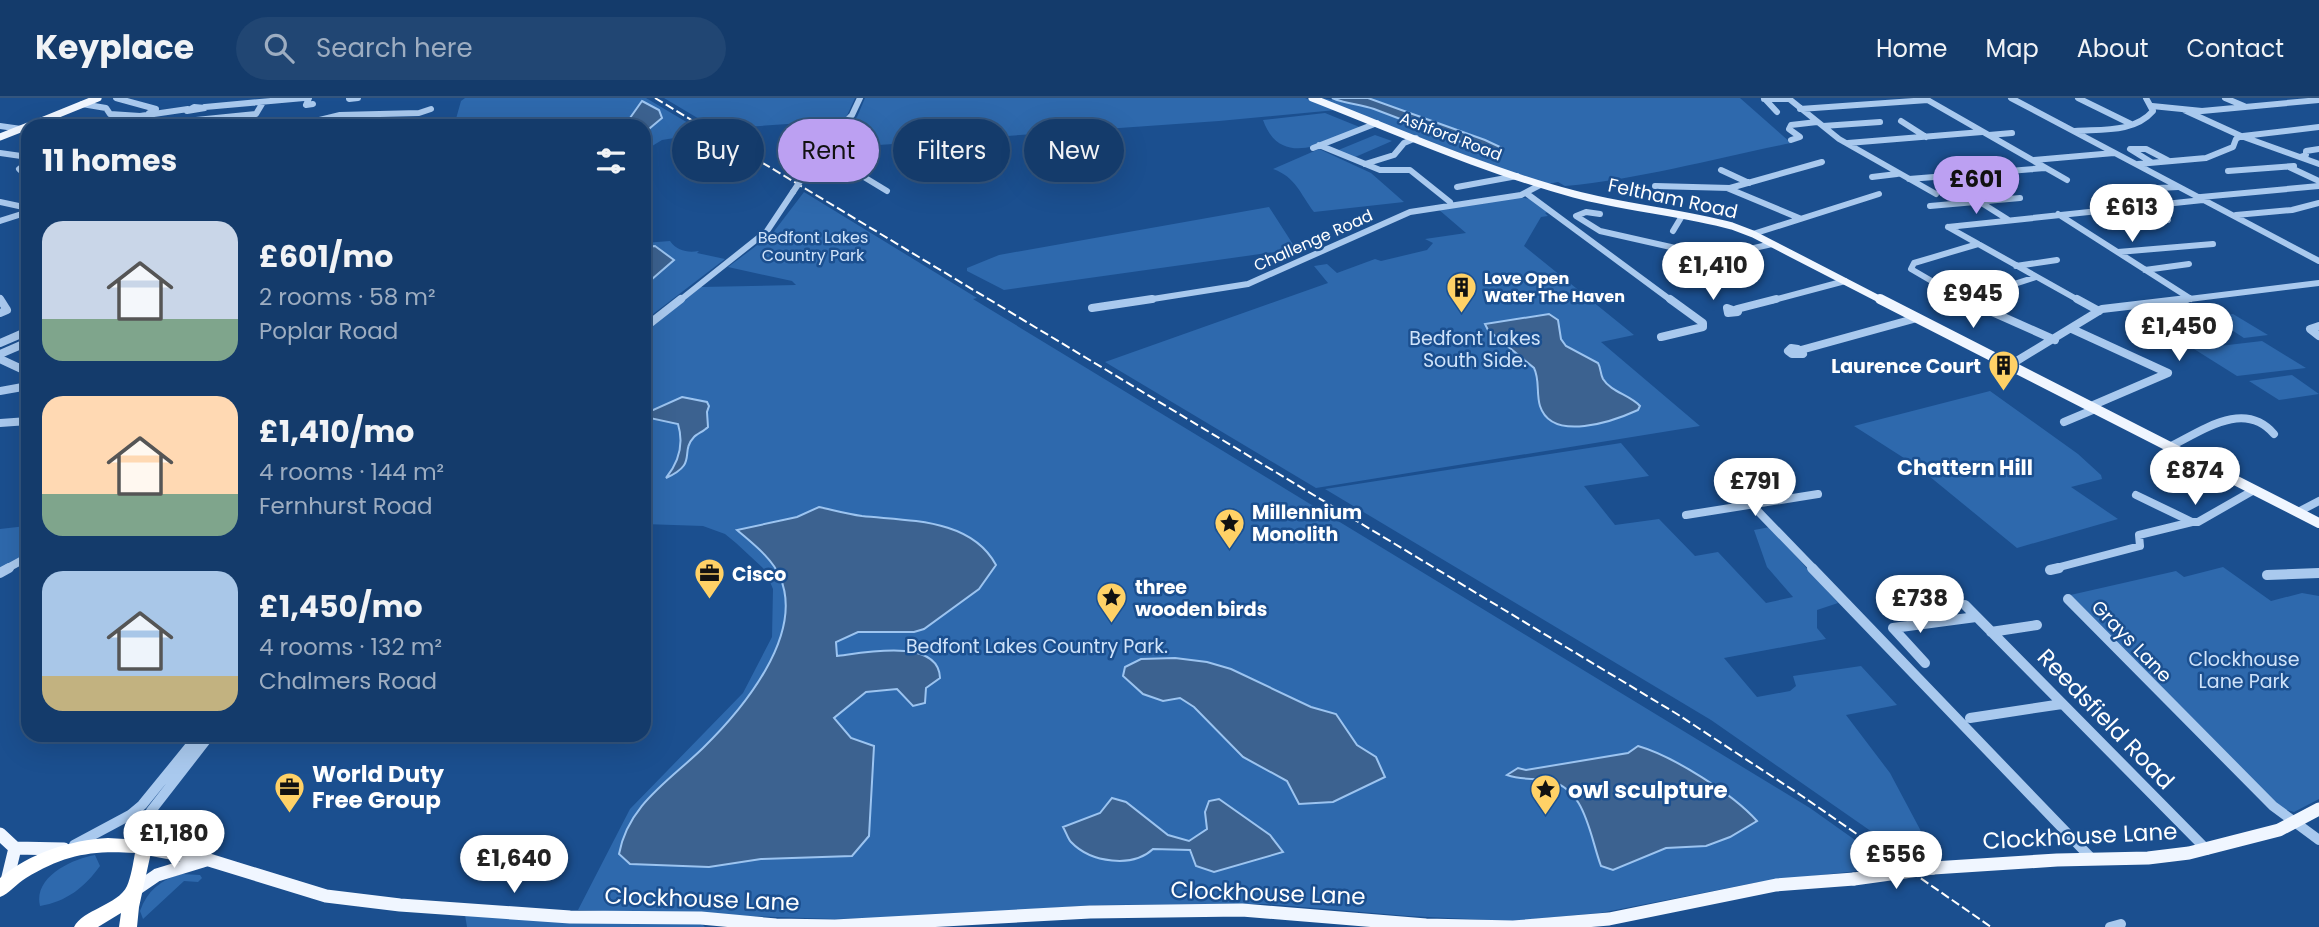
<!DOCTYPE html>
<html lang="en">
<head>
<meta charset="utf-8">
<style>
	body { margin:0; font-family:Poppins,sans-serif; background:#214673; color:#f1f3f6; height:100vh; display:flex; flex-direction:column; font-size:26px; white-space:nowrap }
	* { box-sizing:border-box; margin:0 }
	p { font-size:23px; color:#9dadc1 }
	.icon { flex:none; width:38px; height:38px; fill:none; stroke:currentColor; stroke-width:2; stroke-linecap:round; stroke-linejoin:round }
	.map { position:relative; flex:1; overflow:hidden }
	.sheet { position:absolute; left:21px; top:21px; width:630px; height:623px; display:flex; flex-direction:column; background:#143b6b; border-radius:21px; box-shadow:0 7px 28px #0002,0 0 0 2px #33557e }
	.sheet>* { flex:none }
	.banner { position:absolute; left:672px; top:21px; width:665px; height:63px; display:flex; gap:14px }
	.price { position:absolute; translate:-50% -60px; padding:0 16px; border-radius:24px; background:#fff; color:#222; font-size:23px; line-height:46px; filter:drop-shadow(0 2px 4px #0008) }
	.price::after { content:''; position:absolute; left:50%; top:42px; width:21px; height:16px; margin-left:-10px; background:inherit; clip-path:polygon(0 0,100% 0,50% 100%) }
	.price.active { background:#bca0f2; color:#111 }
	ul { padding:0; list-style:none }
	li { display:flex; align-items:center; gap:21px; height:175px; padding:0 21px }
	li span { display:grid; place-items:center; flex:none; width:196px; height:140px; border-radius:21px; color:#555 }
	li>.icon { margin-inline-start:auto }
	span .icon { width:84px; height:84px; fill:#fffc; stroke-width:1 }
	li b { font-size:30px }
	h2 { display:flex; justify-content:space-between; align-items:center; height:84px; padding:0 21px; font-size:30px }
	.chip { padding:0 24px; border-radius:32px; background:#143b6b; box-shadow:0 7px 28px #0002,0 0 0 2px #33557e; font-size:24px; line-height:63px }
	.chip.active { background:#bca0f2; color:#111 }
	header { display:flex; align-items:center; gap:42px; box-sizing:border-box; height:98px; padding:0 35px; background:#143b6b; border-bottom:2px solid #33557e }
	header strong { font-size:33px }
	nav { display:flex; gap:38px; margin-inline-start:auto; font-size:24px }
	.search { width:490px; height:63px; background:#214673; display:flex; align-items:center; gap:18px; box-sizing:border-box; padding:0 24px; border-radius:38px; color:#9dadc1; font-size:26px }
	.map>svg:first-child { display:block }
	.green { fill:#2e69ad }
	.water { fill:#3c6290; stroke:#9cc4f0; stroke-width:2 }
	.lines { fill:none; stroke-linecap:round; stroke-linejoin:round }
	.minor-far2 { stroke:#a9c9ee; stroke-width:6 }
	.minor-far1 { stroke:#a9c9ee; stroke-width:8 }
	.minor { stroke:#a9c9ee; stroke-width:10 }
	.major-far2 { stroke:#f0f6ff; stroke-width:7 }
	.major-far1 { stroke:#f0f6ff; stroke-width:10 }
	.major { stroke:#f0f6ff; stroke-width:13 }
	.highway { fill:#fff; fill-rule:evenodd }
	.rail { stroke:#fff; stroke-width:2; stroke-dasharray:9 3.5; stroke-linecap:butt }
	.minor-bridge { stroke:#a9c9ee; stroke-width:6 }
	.major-bridge { stroke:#f0f6ff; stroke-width:13 }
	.labels { text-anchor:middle; stroke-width:5; stroke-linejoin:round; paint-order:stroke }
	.far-street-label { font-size:16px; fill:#fff; stroke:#1b4f8f }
	.far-park-label { font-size:16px; fill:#cfe3fa; stroke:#1b4f8f }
	.far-poi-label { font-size:16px; font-weight:bold; fill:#fff; stroke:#1b4f8f; text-anchor:start }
	.street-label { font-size:19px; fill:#fff; stroke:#1b4f8f }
	.park-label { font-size:19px; fill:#cfe3fa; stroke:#1b4f8f }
	.poi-label { font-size:19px; font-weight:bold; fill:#fff; stroke:#1b4f8f; text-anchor:start }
	.neighbourhood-label { font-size:21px; font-weight:bold; fill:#fff; stroke:#1b4f8f }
	.near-street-label { font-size:23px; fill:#fff; stroke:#1b4f8f }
	.near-poi-label { font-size:23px; font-weight:bold; fill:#fff; stroke:#1b4f8f; text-anchor:start }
</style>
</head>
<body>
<header>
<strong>Keyplace</strong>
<div class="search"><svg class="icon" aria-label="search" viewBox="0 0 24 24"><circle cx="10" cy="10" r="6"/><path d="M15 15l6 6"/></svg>Search here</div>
<nav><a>Home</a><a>Map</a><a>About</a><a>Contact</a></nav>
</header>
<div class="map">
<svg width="2319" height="829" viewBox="0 0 2319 829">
	<rect width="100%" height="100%" fill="#1b4f8f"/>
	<path class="green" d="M465,0h181l59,35 -43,7 -18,11v-25h-190l7,-25z
		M664,0h191l-10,22 -129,9z
		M865,0h440l31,12 -117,11 -383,27 -3,-6 24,-25z
		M1318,0c15,0 27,7 43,6l134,48 -127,-54h372l51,45c-76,15 -149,36 -226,43l-7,-4 -15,3z
		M1325,15l37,15c-35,13 -81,42 -99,-8z
		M1375,37l17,6 -39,17 -17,-7z
		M1319,51l52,24 33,29 -90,10c-14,-18 -18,-35 -41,-43z
		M804,94l173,106 -4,1 837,509 83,59 -134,15 -159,31 -90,8 -102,-5 -142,-12 -170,1 -181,12 -81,2 -256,-9 52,-101 113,-116 29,-56 1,-48 -8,-19 -29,-27 -11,-9 -22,-8 -59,-2v-192l57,-45 95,-2 -4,-4 -64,-14 44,-33z
		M1518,99l13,2 17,13 -3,1 3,3 -7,1 -17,29 110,89 -33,7 99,84 -384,62 -211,-126 223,-79 -14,-17 13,-2 10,9 38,-14 6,2 46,-11 6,-7 -8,-4 41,-6 -28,-24z
		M1269,109l27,42 -292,41 -37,-19v-3l32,-13z
		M670,143c7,10 18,12 29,10l-2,2 28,6 -81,62v-78z
		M2233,216l35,21 -24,3 -34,-22z
		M2262,243l44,27 -69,8 -43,-27z
		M2292,277l27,19 -40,6 -30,-19z
		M1990,293l88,63 23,21 1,4 -31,8 47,32 -101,29 -99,-81 -64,-41z
		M1621,345l28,33 -65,10 31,39 44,-6 36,37 23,-4 48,51 27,-6 -26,-30 -13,-37 16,-3 68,76 -21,7v18l9,11 -102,19 33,39 33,-6 6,-5 -3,-10 68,-10 36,39 -51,10 44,58 41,77 -20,9 -200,-139 -386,-231z
		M28,421v35l-28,15v-40l26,-3 -3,-3z
		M2223,469l48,34 31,-8 17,3v203l-25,13 -15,-4 -213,-212 110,-25 8,6z
		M95,757l5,11c-15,21 -34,36 -60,40 -7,-29 32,-47 55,-51z
		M182,776l18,1 2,3 -4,4 -14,-1 -41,38 -3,-8c7,-20 21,-32 42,-37z
		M465,817l237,9 3,3h-238z"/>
	<path class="water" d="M1332,0h36l117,42 17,8v3l-15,1 -113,-43c-14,-5 -28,-5 -42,-11z
		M642,3l17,9 3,8 -18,15v-7l-19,-1z
		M655,148l19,14 -30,26v-39z
		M1549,216l9,6 3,19 5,7 32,17c3,5 2,10 5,16 8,13 27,16 37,27l-2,4c-24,11 -86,33 -98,-4 -4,-13 0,-26 -6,-38l-46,-38 -3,-6z
		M682,299l25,5 2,4 -2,6 1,15c-4,4 -11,7 -14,10 -15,16 5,26 -28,41 13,-16 18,-34 12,-54l-33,-7 -1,-3z
		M819,409c14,3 28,7 43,9 46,5 109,2 134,49l-17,24 -55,40 -10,3h-56l-22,10 1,14c25,-3 102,-19 103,22l-14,10 -1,15 -12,3 -16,-17 -31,3 -32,26 17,20 23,8 -5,90 -17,20 -91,3 -52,8 -79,-3 -11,-10c9,-49 50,-73 84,-106 39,-38 102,-113 77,-171 -8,-19 -27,-33 -43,-47l60,-13z
		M1175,560l32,4 24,7 80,38 25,7 21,31 19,12 9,20 -52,25 -34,2 -12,-23 -44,-24 -49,-50 -14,-9 -17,3 -20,-7 -20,-18 2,-9 16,-8z
		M1638,648c35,10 95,48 119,75l-27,16 -24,9 -40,2 -53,22 -12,-4c-12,-32 -15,-80 -56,-86 -14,-2 -24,0 -38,-5l11,-7 8,2 102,-17z
		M1112,700l14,4 42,33 21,6 18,-12 -2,-17 4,-11 10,-2 51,36 13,17 -69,20 -18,-6 -6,-16 -37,-1c-20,19 -62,14 -82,-7 -3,-3 -5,-10 -8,-15l37,-14z"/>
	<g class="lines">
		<path class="minor-far2" d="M116,0l40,11 -7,4
			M309,0l-3,7 7,-1
			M1764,0l13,14
			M1788,0l51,41 97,55
			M1924,0l143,82
			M2011,0l308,163
			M2078,0l53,26
			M2225,0l19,8
			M349,1l9,-1
			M1764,1h26
			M82,6l24,4 4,6 30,2 48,-7
			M2152,8l50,5 117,-11
			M194,9l11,1 -18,3z
			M205,9l99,-9
			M1800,11l128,-9
			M152,19l-6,8 110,-11 6,-10
			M1901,23l25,16
			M91,27l30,-8
			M0,28l21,3
			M295,28l45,-11 79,-2 12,-4
			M357,28l15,-11
			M1823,28l57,-4
			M2075,33c26,-2 59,2 78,-20l-7,-13
			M1989,37l23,-2
			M2241,38l78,28
			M2243,38l76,-9
			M1791,42l9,-3 -11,-8 2,-4 26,-3
			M1848,45l134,-11
			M1319,47l61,25h30l40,32
			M1313,50l64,-25
			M0,55l28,4
			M819,55l7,1 61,37
			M2300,59l6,-2v-4l13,-2
			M2034,62l80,-7
			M28,64l-9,7 9,8
			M2151,64l-21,-13h16l23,12
			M1365,66l29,-9 10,-12 12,-5
			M2138,66l68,-6 27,-11 3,-8 5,-3 -57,-26
			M2289,69l30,14
			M1721,72l28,13
			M2228,73l66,-5
			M803,79l30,-42 19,-20 8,-17
			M1872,79l25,-3
			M1909,81l136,-11
			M1655,88l75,2 92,-26
			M1457,89l60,-11
			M1727,90l72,30
			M2138,91l40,-2
			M1526,95l146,108
			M2201,99l118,-11
			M0,104l28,6
			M1980,104l27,17
			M1930,108l90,-8
			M2138,108l30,14
			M1600,116l-14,-2 -10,4 24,15 106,24h17l49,-11
			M2058,116l133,85
			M2236,117l56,-5 27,-7
			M0,123l28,-9
			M1948,129l255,-27
			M1948,129l132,74
			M1673,133l9,-15
			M1753,136l126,-40
			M2118,154l95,-8
			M2016,168l41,-6
			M2145,172l44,-6
			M1674,177l22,1 25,-6 1,-5 -9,-9
			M0,200l1,3
			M1965,202l71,-23
			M679,203l88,-70 26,-39
			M1140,203l108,-17 162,-72 111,-17 19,-10
			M1770,203l75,-20
			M1966,203l-55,-32 3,-6 64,-19
			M2173,203l146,-18"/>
		<path class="minor-far1" d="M1963,201l92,41
			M2077,201l22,12
			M1965,202l4,-1
			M1092,210l60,-9
			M1727,210l11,4 -10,1z
			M1737,211l39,-10
			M0,215l7,-3 -7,-11
			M2319,228l-9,3 9,7
			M644,230l37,-29
			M2072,231l96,44 -77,33
			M1661,239l42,-10v-4l-33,-24
			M0,245l28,-12
			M1791,250l7,1 5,5h-11l-4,-3z
			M1801,252l116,-32
			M0,256l28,-12
			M0,261l28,13
			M2010,267l92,-56 85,-10
			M0,293l28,-5
			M2064,324l31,-13
			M0,325l28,-2
			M2169,349c33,-16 75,-48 105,-13
			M2136,397l56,27h6l56,-32
			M1751,406l63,65
			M2298,414l21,-11
			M1686,417l132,-21
			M6,471l22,-12
			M2052,471l88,-23 -1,-11 53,-13"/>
		<path class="minor" d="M1812,470l281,292
			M2050,472l9,-2
			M0,475l9,-5
			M2267,477l52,-2
			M2068,501l205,207 46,34
			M1965,507l242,245
			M1893,530l83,-11
			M1893,530l32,35
			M1991,534l46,-7
			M1970,620l92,-14
			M74,747l56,-30 12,-10 57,-70
			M141,749l10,-36 59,-76
			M2110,829l11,-3"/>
		<path class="major-far2" d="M1312,0c87,34 172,72 262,96 52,14 106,18 158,32l21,8 130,67
			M29,28l69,-28
			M0,39l28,-11"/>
		<path class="major-far1" d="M1880,201l439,224"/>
		<path class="major" d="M0,736l15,14 49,1
			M144,750l65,12 117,36 74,9 170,12 131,1 75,7 59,1 255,-14 152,-2 184,15 87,2 96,-8 167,-34 78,-6
			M1933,770l124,-8 91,-2 41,-5 90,-23 40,-21
			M7,783l8,-33
			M135,792l22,-15 49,-15"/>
		<path class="highway" d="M108,740l33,2 9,3 2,5 -13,59 -2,20h-18l2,-14 -23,14h-24c8,-17 44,-22 53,-41 4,-9 6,-22 8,-33 -44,-3 -71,2 -109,25 -9,5 -17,16 -26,19v-19c30,-25 70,-38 108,-40z"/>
		<path class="rail" d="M655,0l1022,616 125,82 189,131"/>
		<path class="minor-bridge" d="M793,94l10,-15"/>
		<path class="major-bridge" d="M1854,781l79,-11"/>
	</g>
	<defs>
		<symbol id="building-pin" viewBox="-11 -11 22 30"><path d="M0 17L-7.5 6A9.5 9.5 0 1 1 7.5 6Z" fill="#ffd166" stroke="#1b4f8f"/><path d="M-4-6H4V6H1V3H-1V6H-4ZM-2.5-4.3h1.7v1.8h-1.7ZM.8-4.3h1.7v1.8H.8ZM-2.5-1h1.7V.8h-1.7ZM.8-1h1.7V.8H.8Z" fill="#111"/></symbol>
		<symbol id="sight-pin" viewBox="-11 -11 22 30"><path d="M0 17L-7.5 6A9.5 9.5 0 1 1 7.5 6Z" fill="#ffd166" stroke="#1b4f8f"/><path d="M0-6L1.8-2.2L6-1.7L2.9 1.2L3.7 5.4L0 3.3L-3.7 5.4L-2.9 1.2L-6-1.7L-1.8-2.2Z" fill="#111"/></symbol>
		<symbol id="office-pin" viewBox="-11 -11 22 30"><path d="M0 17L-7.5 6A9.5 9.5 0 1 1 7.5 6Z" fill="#ffd166" stroke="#1b4f8f"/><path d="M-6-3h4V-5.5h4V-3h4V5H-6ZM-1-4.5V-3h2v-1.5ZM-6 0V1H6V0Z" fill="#111"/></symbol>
	</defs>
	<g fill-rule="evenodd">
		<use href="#building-pin" x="1444" y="172" width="35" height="47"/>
		<use href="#building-pin" x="1986" y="250" width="35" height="47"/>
		<use href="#sight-pin" x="1212" y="408" width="35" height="47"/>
		<use href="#office-pin" x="692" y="458" width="35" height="47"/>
		<use href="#sight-pin" x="1094" y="482" width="35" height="47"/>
		<use href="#office-pin" x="272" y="672" width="35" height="47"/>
		<use href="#sight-pin" x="1528" y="674" width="35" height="47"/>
	</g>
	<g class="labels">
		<g class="far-street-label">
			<text transform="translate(1451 38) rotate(21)" y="6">Ashford Road</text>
			<text transform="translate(1313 142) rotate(-24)" y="6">Challenge Road</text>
		</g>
		<g class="far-park-label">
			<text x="813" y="145">Bedfont Lakes<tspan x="813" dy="18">Country Park</tspan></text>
		</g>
		<g class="far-poi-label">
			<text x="1484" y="186">Love Open<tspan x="1484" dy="18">Water The Haven</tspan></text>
		</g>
		<g class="street-label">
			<text transform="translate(1673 100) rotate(12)" y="7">Feltham Road</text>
			<text transform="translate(2132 543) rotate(46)" y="7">Grays Lane</text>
		</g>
		<g class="park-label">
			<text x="1475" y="247">Bedfont Lakes<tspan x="1475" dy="22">South Side.</tspan></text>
			<text x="1037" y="555">Bedfont Lakes Country Park.</text>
			<text x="2244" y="568">Clockhouse<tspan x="2244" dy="22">Lane Park</tspan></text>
		</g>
		<g class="poi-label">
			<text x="1981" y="275" text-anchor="end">Laurence Court</text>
			<text x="1252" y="421">Millennium<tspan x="1252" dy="22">Monolith</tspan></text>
			<text x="732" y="483">Cisco</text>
			<text x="1135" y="496">three<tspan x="1135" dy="22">wooden birds</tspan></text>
		</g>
		<g class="neighbourhood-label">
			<text x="1965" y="377">Chattern Hill</text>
		</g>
		<g class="near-street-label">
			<text transform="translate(2106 621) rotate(46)" y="8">Reedsfield Road</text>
			<text transform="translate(2080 738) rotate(-3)" y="8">Clockhouse Lane</text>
			<text transform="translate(1268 795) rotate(2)" y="8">Clockhouse Lane</text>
			<text transform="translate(702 801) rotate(2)" y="8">Clockhouse Lane</text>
		</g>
		<g class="near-poi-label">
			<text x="312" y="684">World Duty<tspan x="312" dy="26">Free Group</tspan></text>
			<text x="1568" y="700">owl sculpture</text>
		</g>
	</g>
</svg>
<b class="price active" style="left:1976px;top:118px">£601</b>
<b class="price" style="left:2132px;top:146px">£613</b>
<b class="price" style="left:1713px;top:204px">£1,410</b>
<b class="price" style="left:1973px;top:232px">£945</b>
<b class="price" style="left:2179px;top:265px">£1,450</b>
<b class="price" style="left:2195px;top:409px">£874</b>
<b class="price" style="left:1755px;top:420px">£791</b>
<b class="price" style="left:1920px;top:537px">£738</b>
<b class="price" style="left:174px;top:772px">£1,180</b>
<b class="price" style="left:1896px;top:793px">£556</b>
<b class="price" style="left:514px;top:797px">£1,640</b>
<div class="banner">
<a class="chip">Buy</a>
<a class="chip active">Rent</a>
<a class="chip">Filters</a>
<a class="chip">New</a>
</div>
<section class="sheet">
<h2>11 homes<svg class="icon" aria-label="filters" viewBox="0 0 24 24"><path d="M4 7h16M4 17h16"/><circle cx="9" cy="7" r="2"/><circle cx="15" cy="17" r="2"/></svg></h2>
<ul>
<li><span style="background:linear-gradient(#c9d6e8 70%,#7fa58c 0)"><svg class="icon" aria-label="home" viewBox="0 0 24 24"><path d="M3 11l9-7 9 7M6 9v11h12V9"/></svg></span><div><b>£601/mo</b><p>2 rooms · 58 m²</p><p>Poplar Road</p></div></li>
<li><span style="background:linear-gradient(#ffd9b3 70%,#7fa58c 0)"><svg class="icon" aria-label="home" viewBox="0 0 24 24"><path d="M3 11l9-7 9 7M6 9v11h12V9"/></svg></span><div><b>£1,410/mo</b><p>4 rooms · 144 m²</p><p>Fernhurst Road</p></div></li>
<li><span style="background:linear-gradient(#a9c7e8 75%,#c2b280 0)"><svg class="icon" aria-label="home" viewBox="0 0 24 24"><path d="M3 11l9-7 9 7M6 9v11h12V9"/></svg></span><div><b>£1,450/mo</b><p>4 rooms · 132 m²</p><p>Chalmers Road</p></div></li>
</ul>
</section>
</div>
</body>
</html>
